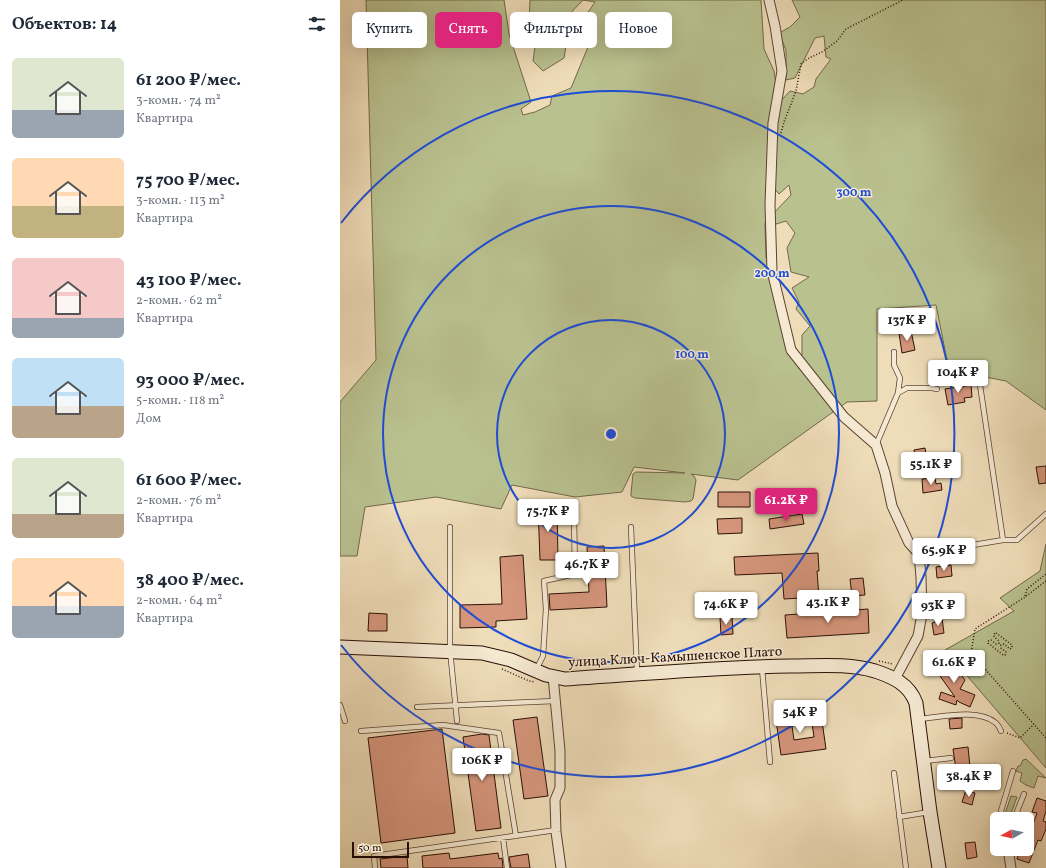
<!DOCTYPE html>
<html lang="ru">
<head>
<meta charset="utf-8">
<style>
	body { margin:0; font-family:Vollkorn,serif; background:#f2f2f3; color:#1f2937; height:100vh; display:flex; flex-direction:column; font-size:15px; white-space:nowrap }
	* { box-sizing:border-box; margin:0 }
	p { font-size:13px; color:#747a83 }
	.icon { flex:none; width:22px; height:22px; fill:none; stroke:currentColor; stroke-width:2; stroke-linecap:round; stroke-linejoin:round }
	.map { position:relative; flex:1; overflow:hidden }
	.panel { display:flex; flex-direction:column; background:#fff; width:340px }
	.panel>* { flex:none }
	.banner { position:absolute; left:12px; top:12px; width:380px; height:36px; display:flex; gap:8px }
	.needle { width:26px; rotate:262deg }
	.tools { position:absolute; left:650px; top:812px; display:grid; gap:8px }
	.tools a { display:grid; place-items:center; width:44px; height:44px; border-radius:6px; background:#fff; box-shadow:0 4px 16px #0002; font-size:20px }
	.scale { position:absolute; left:12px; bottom:10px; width:57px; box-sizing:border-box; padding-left:4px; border:2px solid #2a0f06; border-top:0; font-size:11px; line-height:14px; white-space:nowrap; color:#2a0f06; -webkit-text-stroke:3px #f5e9d2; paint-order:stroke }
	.price { position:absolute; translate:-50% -34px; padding:0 9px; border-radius:4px; background:#fff; color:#222; font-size:13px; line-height:26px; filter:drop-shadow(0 1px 2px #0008) }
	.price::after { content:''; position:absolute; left:50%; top:24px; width:12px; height:9px; margin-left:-6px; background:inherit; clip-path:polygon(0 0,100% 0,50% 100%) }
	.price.on { background:#db2777; color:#fff }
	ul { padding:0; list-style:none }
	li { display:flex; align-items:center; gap:12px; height:100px; padding:0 12px }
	li span { display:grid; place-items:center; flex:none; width:112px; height:80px; border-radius:6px; color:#555 }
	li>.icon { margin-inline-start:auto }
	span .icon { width:48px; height:48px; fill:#fffc; stroke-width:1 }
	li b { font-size:17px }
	h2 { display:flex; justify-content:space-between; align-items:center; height:48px; padding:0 12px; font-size:17px }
	.pill { padding:0 14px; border-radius:6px; background:#fff; box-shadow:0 4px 16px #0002; font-size:14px; line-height:36px }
	.pill.on { background:#db2777; color:#fff }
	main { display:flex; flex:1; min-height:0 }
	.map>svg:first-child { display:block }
	.green { fill:#b9c18f; stroke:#72684a; fill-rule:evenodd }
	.building { fill:#d6967c; stroke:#2a0f06; fill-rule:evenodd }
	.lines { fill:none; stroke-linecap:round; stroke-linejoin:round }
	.service-casing { stroke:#5b4233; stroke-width:6 }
	.minor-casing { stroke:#5b4233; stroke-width:11 }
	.secondary-casing { stroke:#2a0f06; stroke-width:15 }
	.path { stroke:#2a0f06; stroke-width:1.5; stroke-dasharray:1 2; stroke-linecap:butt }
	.service { stroke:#f5e9d2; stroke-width:4.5 }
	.minor { stroke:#f5e9d2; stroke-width:9 }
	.secondary { stroke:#f5e9d2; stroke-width:13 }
	.ring { fill:none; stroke:#1d4ed8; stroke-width:2 }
	.labels { text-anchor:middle; stroke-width:3; stroke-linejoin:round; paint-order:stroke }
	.street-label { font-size:14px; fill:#2a0f06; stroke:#f5e9d2 }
	.centre { fill:#1d4ed8; stroke:#f5e9d2; stroke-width:2 }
	.ring-label { font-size:12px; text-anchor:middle; font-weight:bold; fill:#1d4ed8; stroke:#f5e9d2; stroke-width:3; stroke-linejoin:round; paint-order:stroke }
</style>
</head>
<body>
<main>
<section class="panel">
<h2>Объектов: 14<svg class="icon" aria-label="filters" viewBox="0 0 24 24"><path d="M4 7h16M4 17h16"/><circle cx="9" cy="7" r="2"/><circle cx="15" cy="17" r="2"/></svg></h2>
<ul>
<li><span style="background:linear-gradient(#dfe7d0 65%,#9aa5b1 0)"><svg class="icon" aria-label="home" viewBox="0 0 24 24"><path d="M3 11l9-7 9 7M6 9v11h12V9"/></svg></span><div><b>61 200 ₽/мес.</b><p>3-комн. · 74 m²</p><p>Квартира</p></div></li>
<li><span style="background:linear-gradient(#ffd9b3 60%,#c2b280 0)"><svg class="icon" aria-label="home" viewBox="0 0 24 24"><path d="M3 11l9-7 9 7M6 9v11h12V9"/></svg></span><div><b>75 700 ₽/мес.</b><p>3-комн. · 113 m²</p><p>Квартира</p></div></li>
<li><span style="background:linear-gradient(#f6c9c9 75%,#9aa5b1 0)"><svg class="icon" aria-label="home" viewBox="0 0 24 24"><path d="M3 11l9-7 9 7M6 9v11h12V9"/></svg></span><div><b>43 100 ₽/мес.</b><p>2-комн. · 62 m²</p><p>Квартира</p></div></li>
<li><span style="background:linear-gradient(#bfe0f5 60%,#b9a48a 0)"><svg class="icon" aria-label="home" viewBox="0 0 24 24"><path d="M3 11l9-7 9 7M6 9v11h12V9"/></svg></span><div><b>93 000 ₽/мес.</b><p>5-комн. · 118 m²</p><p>Дом</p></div></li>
<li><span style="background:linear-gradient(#dfe7d0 70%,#b9a48a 0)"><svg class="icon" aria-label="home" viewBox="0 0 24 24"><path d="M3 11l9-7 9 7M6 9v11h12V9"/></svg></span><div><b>61 600 ₽/мес.</b><p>2-комн. · 76 m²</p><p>Квартира</p></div></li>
<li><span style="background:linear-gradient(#ffd9b3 60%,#9aa5b1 0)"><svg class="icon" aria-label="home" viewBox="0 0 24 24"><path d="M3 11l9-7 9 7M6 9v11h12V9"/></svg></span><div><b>38 400 ₽/мес.</b><p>2-комн. · 64 m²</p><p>Квартира</p></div></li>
</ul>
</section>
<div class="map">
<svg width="706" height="868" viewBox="0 0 706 868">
	<rect width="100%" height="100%" fill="#efddb9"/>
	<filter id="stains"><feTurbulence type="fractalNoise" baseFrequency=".005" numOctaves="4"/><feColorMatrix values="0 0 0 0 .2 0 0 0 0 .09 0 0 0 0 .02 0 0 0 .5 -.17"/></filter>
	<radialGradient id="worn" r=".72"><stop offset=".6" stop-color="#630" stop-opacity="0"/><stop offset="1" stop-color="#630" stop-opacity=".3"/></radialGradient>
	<path class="green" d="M26,0h138l5,34 22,68 -10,7 2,6 12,-3 15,-7 2,-9 19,-8 22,-53 -2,-8 -13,-2 -2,-4 13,-10 6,-9 -12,-2 -24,25 11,1v14l-4,6 -2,12 -21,13 -10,-10 4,-28 -8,-9 1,-24h231l3,49 10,22 5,32 11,-12 13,3 11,-7 2,-8 15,-20 -5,-2 -2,-21 -9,2 -20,40 -9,2v-30l-7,-17 11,-6 10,-10 -8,-17h254v410l-40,-29 -57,-11 -13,-65 -59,4v92l-30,1 -109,78 -47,-6 3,2 2,4 -3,19 -2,2 -6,1 -50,-4 -4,-2v-3l2,-19 3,-2 49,1 -51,-6 -12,25 -47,5 -63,-12 -11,24 -65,-12 -71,10 -8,49h-17v-154l36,-42zM449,185l2,10 -23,24 5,6 13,-4 9,12 -8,15 4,24 18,5 -17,11 7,14 -3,7 14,17 -8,9v20l-9,3 -27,-101 -1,-33 8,-37 6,7z
		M706,544v224l-101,-118 69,-39 -14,-13 40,-27z
		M686,759l20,19 -8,-2 -4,12 -8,-3 -6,-4 2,-8 -6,-2 2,-5h2l3,-6z
		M671,796l6,1 -7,19 -5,-2z"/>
	<path class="building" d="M571,331l4,19 -13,3 -3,-20z
		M631,385l1,12 -8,1 1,4 -17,3 -3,-16z
		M585,448l2,14 -15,3 -1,-7 4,-1 -1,-7z
		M706,466v17l-7,1 -3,-17z
		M595,478l1,6 5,-1 1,7 -19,3 -1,-14z
		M378,492h32v15h-32z
		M198,506h19l1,54h-18z
		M462,514l2,10 -34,5 -1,-10z
		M402,518v15l-24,1 -1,-15z
		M264,546l3,61 -57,3 -1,-16 40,-2 -2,-45z
		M478,553l1,18h-2l2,26 -35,2 -2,-26 -47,2 -1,-18z
		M183,555l4,64 -31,2v6l-36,1v-23l42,-1 -2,-47z
		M611,565l1,11 -15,2 -1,-11z
		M523,578l2,17 -13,1 -2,-17z
		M528,609l1,24 -82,5 -2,-23z
		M29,613l18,1v17h-19z
		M380,617h12l1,17 -12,1z
		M602,618l2,15 -10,2 -2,-12 3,-1 -1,-3z
		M608,658l17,22 -5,9 15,6 -5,12 -11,-5 -2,-2 -1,5 -17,-6 2,-7 14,5 -15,-21 -2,-15z
		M470,712l2,11 10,-2 4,28 -45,6 -5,-35 12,-2v-3zM472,723l2,14 -20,3 -2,-14z
		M197,717l11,79 -24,3 -11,-79z
		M622,718v10l-12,1 -1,-10z
		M102,729l13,104 -74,10 -13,-105z
		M142,734l7,1 12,93 -25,3 -13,-94z
		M628,747l2,20 -14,2 -3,-20z
		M626,790l9,3 -3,12 -10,-3z
		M697,798l9,3v10l-3,10 3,1v7l-5,12 -3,-1 -9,23 -12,-4 3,-10h7v-8l10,-28 -5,-1z
		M635,842l2,15 -10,2 -2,-16z
		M109,853l1,6 48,-6 1,6 3,-1 1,10h-80l-1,-12z
		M188,854l2,14h-19l-2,-11z
		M67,856l1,12h-27l-1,-9z"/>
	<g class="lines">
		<defs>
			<path id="service" d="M554,352v13l6,13 -2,15
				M536,445l22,-52 9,-5h25l5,1
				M110,527v123l7,71
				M291,527l6,145
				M663,540h14l29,-26
				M579,554l84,-14 -23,-155
				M422,668l8,94
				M196,670l7,-14 3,-47 -2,-28 31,-7 -1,-58
				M0,705l5,16
				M77,707l138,-6
				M580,719c22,-2 58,-11 76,4 2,2 4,5 5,8
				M21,731l82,-6 56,8 17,103
				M585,761l26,-3
				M554,773l12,95
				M559,817l30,-5
				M663,819l-2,-8 12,-40
				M674,819l10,-25
				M163,838l4,30
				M35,868l-1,-12 182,-26"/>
			<path id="minor" d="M429,0l6,26 7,45 -9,52 -3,82 2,66 19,79 53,67 32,28 9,28 7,33 17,37 10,11 2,23 1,37 -4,22 -23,43
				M213,676l7,75v37l-5,12 1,32 5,36
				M668,849l3,19"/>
			<path id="secondary" d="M0,647l142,6 29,7 35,15 19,4c75,-5 150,-12 225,-13 28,0 58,-3 85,5 18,6 34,13 41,32l14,109 9,56"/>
		</defs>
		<use href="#service" class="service-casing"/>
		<use href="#minor" class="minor-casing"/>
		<use href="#secondary" class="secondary-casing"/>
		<path class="path" d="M441,133l3,-11 12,-31 5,-27 8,-6 13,-6 15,-11 9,-12 57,-29
			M706,581l-21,16 -50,32 -4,24 75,85
			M685,596l2,-7 19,-15
			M656,633l16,12v3l-2,1 -6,-5 -3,1v3l5,4 -1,3h-2l-15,-12v-2l3,-1 5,4 3,-1 -1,-3 -4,-3v-3z
			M539,661l14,3
			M162,669l27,12 6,1
			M667,733l13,5 14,-14"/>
		<use href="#service" class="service"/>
		<use href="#minor" class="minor"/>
		<use href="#secondary" class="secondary"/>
	</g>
	<g class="ring">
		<circle cx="271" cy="434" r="114"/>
		<circle cx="271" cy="434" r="228"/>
		<path d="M1 223A343 343 0 1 1 1 645"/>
	</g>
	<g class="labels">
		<g class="street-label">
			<text transform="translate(335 656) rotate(-3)" y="5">улица Ключ-Камышенское Плато</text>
		</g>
	</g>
	<circle cx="271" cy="434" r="6" class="centre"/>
	<g class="ring-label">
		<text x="514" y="196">300 m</text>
		<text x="432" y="277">200 m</text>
		<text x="352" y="358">100 m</text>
	</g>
	<rect width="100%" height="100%" filter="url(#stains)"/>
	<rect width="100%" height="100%" fill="url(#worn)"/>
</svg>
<div class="tools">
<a><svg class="needle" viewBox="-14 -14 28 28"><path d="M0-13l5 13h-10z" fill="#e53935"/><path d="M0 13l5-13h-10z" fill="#747a83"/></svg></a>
</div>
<div class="scale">50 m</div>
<b class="price" style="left:567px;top:342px">137K ₽</b>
<b class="price" style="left:618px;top:394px">104K ₽</b>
<b class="price" style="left:591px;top:486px">55.1K ₽</b>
<b class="price on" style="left:446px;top:522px">61.2K ₽</b>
<b class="price" style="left:208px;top:533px">75.7K ₽</b>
<b class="price" style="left:604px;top:572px">65.9K ₽</b>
<b class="price" style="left:247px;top:586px">46.7K ₽</b>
<b class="price" style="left:488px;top:624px">43.1K ₽</b>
<b class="price" style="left:386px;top:626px">74.6K ₽</b>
<b class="price" style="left:598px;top:627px">93K ₽</b>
<b class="price" style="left:614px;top:684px">61.6K ₽</b>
<b class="price" style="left:460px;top:734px">54K ₽</b>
<b class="price" style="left:142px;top:782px">106K ₽</b>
<b class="price" style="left:629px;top:798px">38.4K ₽</b>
<div class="banner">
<a class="pill">Купить</a>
<a class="pill on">Снять</a>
<a class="pill">Фильтры</a>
<a class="pill">Новое</a>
</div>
</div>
</main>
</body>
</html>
